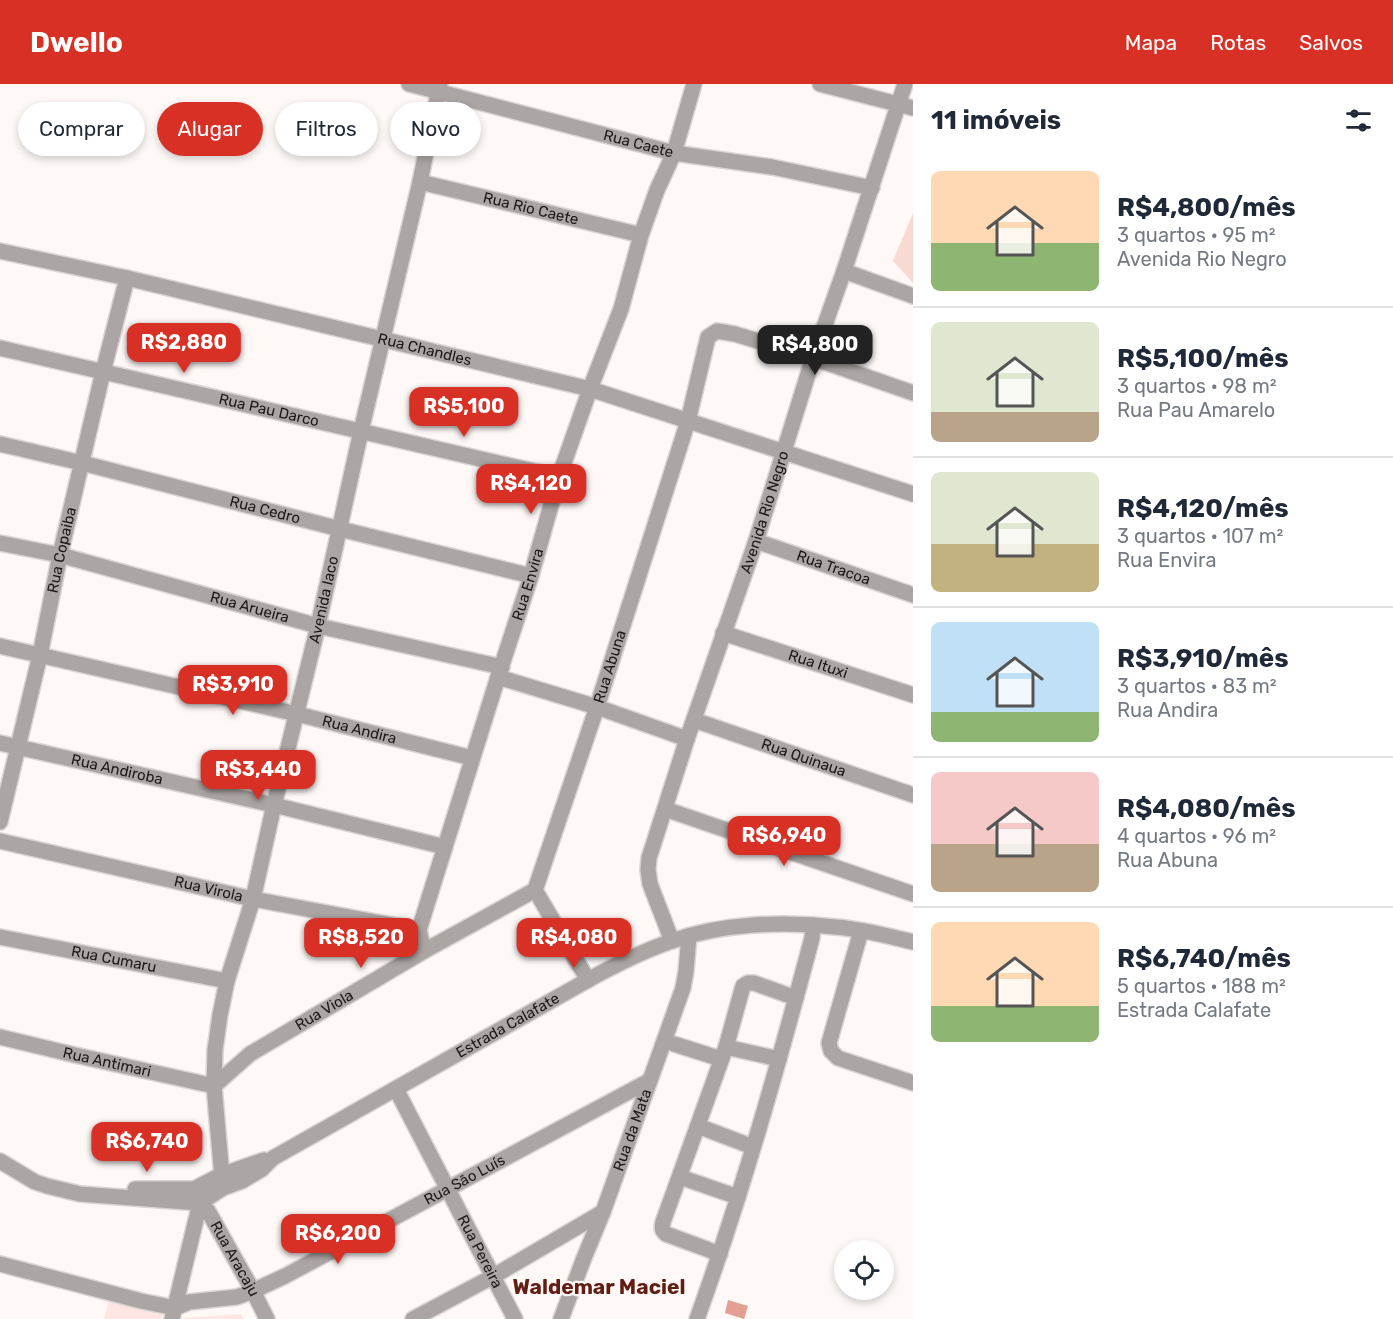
<!DOCTYPE html>
<html lang="pt">
<head>
<meta charset="utf-8">
<style>
	body { margin:0; font-family:Rubik,sans-serif; background:#f6f6f7; color:#1f2937; height:100vh; display:flex; flex-direction:column; font-size:22px; white-space:nowrap }
	* { box-sizing:border-box; margin:0 }
	p { font-size:20px; color:#747a83 }
	.icon { flex:none; width:33px; height:33px; fill:none; stroke:currentColor; stroke-width:2; stroke-linecap:round; stroke-linejoin:round }
	.map { position:relative; flex:1; overflow:hidden }
	.drawer { display:flex; flex-direction:column; background:#fff; width:480px }
	.drawer>* { flex:none }
	.guide { position:absolute; left:18px; top:18px; width:570px; height:54px; display:flex; gap:12px }
	.controls { position:absolute; left:834px; top:1156px; display:grid; gap:12px }
	.controls a { display:grid; place-items:center; width:60px; height:60px; border-radius:50%; background:#fff; box-shadow:0 3px 9px #0003; font-size:30px }
	.price { position:absolute; translate:-50% -51px; padding:0 14px; border-radius:12px; background:#d93025; color:#fff; font-size:20px; line-height:39px; filter:drop-shadow(0 2px 3px #0008) }
	.price::after { content:''; position:absolute; left:50%; top:36px; width:18px; height:14px; margin-left:-9px; background:inherit; clip-path:polygon(0 0,100% 0,50% 100%) }
	.price.selected { background:#222; color:#fff }
	ul { padding:0; list-style:none }
	li { display:flex; align-items:center; gap:18px; height:150px; padding:0 18px }
	li+li { border-top:2px solid #e0e1e3 }
	li span { display:grid; place-items:center; flex:none; width:168px; height:120px; border-radius:9px; color:#555 }
	li>.icon { margin-inline-start:auto }
	span .icon { width:72px; height:72px; fill:#fffc; stroke-width:1 }
	li b { font-size:26px }
	h2 { display:flex; justify-content:space-between; align-items:center; height:72px; padding:0 18px; font-size:26px }
	.tag { padding:0 21px; border-radius:27px; background:#fff; box-shadow:0 3px 9px #0003; font-size:21px; line-height:54px }
	.tag.selected { background:#d93025; color:#fff }
	header { display:flex; align-items:center; gap:36px; box-sizing:border-box; height:84px; padding:0 30px; background:#d93025; color:#fff }
	header strong { font-size:28px }
	nav { display:flex; gap:33px; margin-inline-start:auto; font-size:21px }
	main { display:flex; flex:1; min-height:0 }
	.map>svg:first-child { display:block }
	.built { fill:#ffe6e2 }
	.green { fill:#f8dad3 }
	.water { fill:#e29f92 }
	.lines { fill:none; stroke-linecap:round; stroke-linejoin:round }
	.minor-casing { stroke:#dad4d3; stroke-width:18 }
	.minor { stroke:#aba5a3; stroke-width:15 }
	.labels { text-anchor:middle; stroke-width:4.5; stroke-linejoin:round; paint-order:stroke }
	.street-label { font-size:15px; fill:#1e1817; stroke:#fef8f7 }
	.district-label { font-size:21px; font-weight:bold; fill:#611e14; stroke:#fef8f7 }
</style>
</head>
<body>
<header>
<strong>Dwello</strong>
<nav><a>Mapa</a><a>Rotas</a><a>Salvos</a></nav>
</header>
<main>
<div class="map">
<svg width="913" height="1235" viewBox="0 0 913 1235">
	<rect width="100%" height="100%" fill="#fef8f7"/>
	<path class="built" d="M109,1216l53,14 -1,5h-57z
		M241,1230l3,5h-64v-1z"/>
	<path class="green" d="M913,129v70l-20,-22z"/>
	<path class="water" d="M728,1216l20,6 -4,13 -19,-6z"/>
	<g class="lines">
		<defs>
			<g id="minor">
				<path id="s1" d="M409,0l265,69 98,14 100,21"/>
				<path d="M820,0l93,24"/>
				<path id="s2" d="M420,98l221,53"/>
				<path id="s3" d="M0,167l127,27 463,111 323,105"/>
				<path d="M844,187l69,25"/>
				<path id="s4" d="M0,264l559,129"/>
				<path id="s5" d="M0,360l82,19 258,66 191,47"/>
				<path id="s6" d="M756,457l157,54"/>
				<path id="s7" d="M0,459l60,12 258,71 184,41"/>
				<path id="s8" d="M723,549l190,62"/>
				<path id="s9" d="M0,562l297,68 175,44"/>
				<path d="M498,593l99,30 90,32"/>
				<path id="s10" d="M694,636l219,75"/>
				<path id="s11" d="M0,659l274,62 171,42"/>
				<path d="M665,725l248,85"/>
				<path id="s12" d="M0,738l40,-167 20,-100 43,-183 24,-94"/>
				<path id="s13" d="M0,757l253,58 166,31"/>
				<path d="M861,847l-32,112 2,8 7,7 75,25"/>
				<path id="s14" d="M0,853l227,44"/>
				<path id="s15" d="M672,857l-22,-57 -2,-14 1,-12 38,-119 69,-198 57,-183 31,-87 61,-187"/>
				<path id="s16" d="M424,867l-5,-21 79,-253 33,-101 28,-99 31,-88 31,-80 20,-74 16,-45 17,-37 20,-69"/>
				<path id="s17" d="M588,896l-53,-90 62,-183 91,-286 20,-84 9,-6 18,3 78,24 100,35"/>
				<path id="s18" d="M0,953l75,18 139,31 36,-32 174,-103 111,-61"/>
				<path d="M674,960l47,15"/>
				<path d="M726,963l53,12"/>
				<path id="s19" d="M396,1005l119,230"/>
				<path d="M698,1042l55,21"/>
				<path id="s20" d="M0,1077l35,21 12,4 33,8 120,9 23,-15 19,-7 20,-12 11,-11 315,-178c27,-15 55,-29 84,-39 51,-18 111,-20 164,-14 26,2 52,9 77,15"/>
				<path d="M680,1093l58,20"/>
				<path id="s21" d="M223,1104l-9,-102 1,-36 5,-35 7,-34 26,-82 21,-94 44,-179 43,-195 59,-249 20,-98"/>
				<path d="M135,1105h59l27,-14 43,-15"/>
				<path id="s22" d="M196,1110l4,9 8,8 45,80 14,28"/>
				<path d="M720,1170l-54,-20c-5,-4 -4,-7 -3,-12l63,-175 17,-61 5,-3h6l42,15"/>
				<path id="s23" d="M0,1180l141,37 34,7 14,-6 48,-5 16,-6 32,-15 364,-195"/>
				<path d="M172,1235l28,-116"/>
				<path d="M413,1235l79,-42 111,-65"/>
				<path id="s24" d="M561,1235l23,-61 19,-46 80,-224 3,-17 3,-35"/>
				<path d="M697,1235c45,-125 81,-253 115,-381l1,-13"/>
			</g>
		</defs>
		<use href="#minor" class="minor-casing"/>
		<use href="#minor" class="minor"/>
	</g>
	<g class="labels">
		<g class="street-label">
			<text dy="5" stroke="none"><textPath href="#s1" startOffset="237">Rua Caete</textPath></text>
			<text dy="5" stroke="none"><textPath href="#s2" startOffset="114">Rua Rio Caete</textPath></text>
			<text dy="5" stroke="none"><textPath href="#s3" startOffset="436">Rua Chandles</textPath></text>
			<text dy="5" stroke="none"><textPath href="#s4" startOffset="276">Rua Pau Darco</textPath></text>
			<text dy="5" stroke="none"><textPath href="#s5" startOffset="273">Rua Cedro</textPath></text>
			<text dy="5" stroke="none"><textPath href="#s15" startOffset="452">Avenida Rio Negro</textPath></text>
			<text dy="5" stroke="none"><textPath href="#s12" startOffset="279">Rua Copaiba</textPath></text>
			<text dy="5" stroke="none"><textPath href="#s6" startOffset="82">Rua Tracoa</textPath></text>
			<text dy="5" stroke="none"><textPath href="#s16" startOffset="384">Rua Envira</textPath></text>
			<text dy="5" stroke="none"><textPath href="#s21" startOffset="602">Avenida Iaco</textPath></text>
			<text dy="5" stroke="none"><textPath href="#s7" startOffset="258">Rua Arueira</textPath></text>
			<text dy="5" stroke="none"><textPath href="#s8" startOffset="100">Rua Ituxi</textPath></text>
			<text dy="5" stroke="none"><textPath href="#s17" startOffset="340">Rua Abuna</textPath></text>
			<text dy="5" stroke="none"><textPath href="#s9" startOffset="369">Rua Andira</textPath></text>
			<text dy="5" stroke="none"><textPath href="#s10" startOffset="116">Rua Quinaua</textPath></text>
			<text dy="5" stroke="none"><textPath href="#s11" startOffset="120">Rua Andiroba</textPath></text>
			<text dy="5" stroke="none"><textPath href="#s13" startOffset="214">Rua Virola</textPath></text>
			<text dy="5" stroke="none"><textPath href="#s14" startOffset="116">Rua Cumaru</textPath></text>
			<text dy="5" stroke="none"><textPath href="#s18" startOffset="354">Rua Viola</textPath></text>
			<text dy="5" stroke="none"><textPath href="#s20" startOffset="564">Estrada Calafate</textPath></text>
			<text dy="5" stroke="none"><textPath href="#s18" startOffset="110">Rua Antimari</textPath></text>
			<text dy="5" stroke="none"><textPath href="#s24" startOffset="202">Rua da Mata</textPath></text>
			<text dy="5" stroke="none"><textPath href="#s23" startOffset="500">Rua São Luís</textPath></text>
			<text dy="5" stroke="none"><textPath href="#s19" startOffset="183">Rua Pereira</textPath></text>
			<text dy="5" stroke="none"><textPath href="#s22" startOffset="76">Rua Aracaju</textPath></text>
		</g>
		<g class="district-label">
			<text x="599" y="1210">Waldemar Maciel</text>
		</g>
	</g>
</svg>
<div class="controls">
<a><svg class="icon" aria-label="locate" viewBox="0 0 24 24"><circle cx="12" cy="12" r="6"/><path d="M12 2v4M12 18v4M2 12h4M18 12h4"/></svg></a>
</div>
<b class="price" style="left:184px;top:290px">R$2,880</b>
<b class="price selected" style="left:815px;top:292px">R$4,800</b>
<b class="price" style="left:464px;top:354px">R$5,100</b>
<b class="price" style="left:531px;top:431px">R$4,120</b>
<b class="price" style="left:233px;top:632px">R$3,910</b>
<b class="price" style="left:258px;top:717px">R$3,440</b>
<b class="price" style="left:784px;top:783px">R$6,940</b>
<b class="price" style="left:361px;top:885px">R$8,520</b>
<b class="price" style="left:574px;top:885px">R$4,080</b>
<b class="price" style="left:147px;top:1089px">R$6,740</b>
<b class="price" style="left:338px;top:1181px">R$6,200</b>
<div class="guide">
<a class="tag">Comprar</a>
<a class="tag selected">Alugar</a>
<a class="tag">Filtros</a>
<a class="tag">Novo</a>
</div>
</div>
<section class="drawer">
<h2>11 imóveis<svg class="icon" aria-label="filters" viewBox="0 0 24 24"><path d="M4 7h16M4 17h16"/><circle cx="9" cy="7" r="2"/><circle cx="15" cy="17" r="2"/></svg></h2>
<ul>
<li><span style="background:linear-gradient(#ffd9b3 60%,#8fb573 0)"><svg class="icon" aria-label="home" viewBox="0 0 24 24"><path d="M3 11l9-7 9 7M6 9v11h12V9"/></svg></span><div><b>R$4,800/mês</b><p>3 quartos · 95 m²</p><p>Avenida Rio Negro</p></div></li>
<li><span style="background:linear-gradient(#dfe7d0 75%,#b9a48a 0)"><svg class="icon" aria-label="home" viewBox="0 0 24 24"><path d="M3 11l9-7 9 7M6 9v11h12V9"/></svg></span><div><b>R$5,100/mês</b><p>3 quartos · 98 m²</p><p>Rua Pau Amarelo</p></div></li>
<li><span style="background:linear-gradient(#dfe7d0 60%,#c2b280 0)"><svg class="icon" aria-label="home" viewBox="0 0 24 24"><path d="M3 11l9-7 9 7M6 9v11h12V9"/></svg></span><div><b>R$4,120/mês</b><p>3 quartos · 107 m²</p><p>Rua Envira</p></div></li>
<li><span style="background:linear-gradient(#bfe0f5 75%,#8fb573 0)"><svg class="icon" aria-label="home" viewBox="0 0 24 24"><path d="M3 11l9-7 9 7M6 9v11h12V9"/></svg></span><div><b>R$3,910/mês</b><p>3 quartos · 83 m²</p><p>Rua Andira</p></div></li>
<li><span style="background:linear-gradient(#f6c9c9 60%,#b9a48a 0)"><svg class="icon" aria-label="home" viewBox="0 0 24 24"><path d="M3 11l9-7 9 7M6 9v11h12V9"/></svg></span><div><b>R$4,080/mês</b><p>4 quartos · 96 m²</p><p>Rua Abuna</p></div></li>
<li><span style="background:linear-gradient(#ffd9b3 70%,#8fb573 0)"><svg class="icon" aria-label="home" viewBox="0 0 24 24"><path d="M3 11l9-7 9 7M6 9v11h12V9"/></svg></span><div><b>R$6,740/mês</b><p>5 quartos · 188 m²</p><p>Estrada Calafate</p></div></li>
</ul>
</section>
</main>
</body>
</html>
